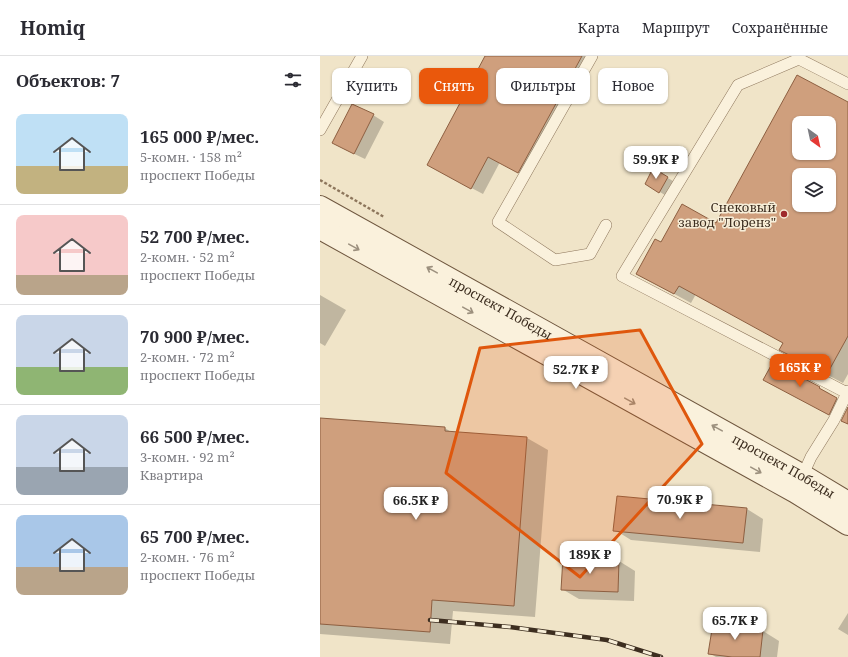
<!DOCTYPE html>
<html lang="ru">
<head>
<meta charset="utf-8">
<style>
	body { margin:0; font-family:"Noto Serif",serif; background:#f2f2f3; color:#2b2b33; height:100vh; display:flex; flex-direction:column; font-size:15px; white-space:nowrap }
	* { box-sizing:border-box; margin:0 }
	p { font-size:13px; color:#7c7c81 }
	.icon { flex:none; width:22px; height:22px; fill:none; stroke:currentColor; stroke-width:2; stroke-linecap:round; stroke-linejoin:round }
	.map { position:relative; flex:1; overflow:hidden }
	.sheet { display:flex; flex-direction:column; background:#fff; width:320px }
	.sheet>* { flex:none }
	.banner { position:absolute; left:12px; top:12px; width:380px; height:36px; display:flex; gap:8px }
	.needle { width:26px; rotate:147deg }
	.buttons { position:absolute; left:472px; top:60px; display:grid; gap:8px }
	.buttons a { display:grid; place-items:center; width:44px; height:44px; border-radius:8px; background:#fff; box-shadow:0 1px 3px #0004; font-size:20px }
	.price { position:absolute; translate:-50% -34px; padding:0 9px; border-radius:8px; background:#fff; color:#222; font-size:13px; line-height:26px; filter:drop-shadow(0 1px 2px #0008) }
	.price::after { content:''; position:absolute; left:50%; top:24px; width:12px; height:9px; margin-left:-6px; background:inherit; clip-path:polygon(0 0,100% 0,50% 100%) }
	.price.current { background:#ea580c; color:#fff }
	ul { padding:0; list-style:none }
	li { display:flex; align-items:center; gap:12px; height:100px; padding:0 16px }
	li+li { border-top:1px solid #e1e1e2 }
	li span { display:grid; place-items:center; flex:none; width:112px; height:80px; border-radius:8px; color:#555 }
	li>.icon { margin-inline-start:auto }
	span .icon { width:48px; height:48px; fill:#fffc; stroke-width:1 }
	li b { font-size:17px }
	h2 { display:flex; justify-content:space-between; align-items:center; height:48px; padding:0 16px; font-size:17px }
	.chip { padding:0 14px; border-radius:8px; background:#fff; box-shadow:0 1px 3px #0004; font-size:14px; line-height:36px }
	.chip.current { background:#ea580c; color:#fff }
	header { display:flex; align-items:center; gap:24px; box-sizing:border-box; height:56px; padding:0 20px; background:#fff; border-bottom:1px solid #e1e1e2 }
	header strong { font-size:19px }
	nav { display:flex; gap:22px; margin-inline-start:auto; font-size:14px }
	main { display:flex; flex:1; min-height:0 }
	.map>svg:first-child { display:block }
	.shadow { fill:#0003; fill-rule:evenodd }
	.building { fill:#cf9f7d; stroke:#8d5f41; fill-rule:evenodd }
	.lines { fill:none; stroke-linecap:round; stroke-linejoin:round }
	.lane-casing { stroke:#8d765c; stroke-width:12 }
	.secondary-casing { stroke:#6f573f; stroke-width:24 }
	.path { stroke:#8d765c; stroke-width:2.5; stroke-dasharray:3 2; stroke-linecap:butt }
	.lane { stroke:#faf1dc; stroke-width:11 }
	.secondary { stroke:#faf1dc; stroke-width:22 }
	.rail-casing { stroke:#3d2e20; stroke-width:4.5 }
	.rail { stroke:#f7eed8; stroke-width:3; stroke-dasharray:9; stroke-linecap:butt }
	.oneway { stroke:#9c907e }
	.marked { fill:#df570d; fill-opacity:0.2; stroke:#df570d; stroke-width:3; stroke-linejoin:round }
	.poi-dot { fill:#9e2a2b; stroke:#f7eed8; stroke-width:1.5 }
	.labels { text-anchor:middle; stroke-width:3; stroke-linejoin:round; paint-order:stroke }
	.poi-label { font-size:13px; fill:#3d2e20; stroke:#f7eed8; text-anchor:end }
	.street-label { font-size:13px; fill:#3d2e20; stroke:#f7eed8 }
</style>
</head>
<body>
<header>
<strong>Homiq</strong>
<nav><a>Карта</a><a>Маршрут</a><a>Сохранённые</a></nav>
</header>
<main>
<section class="sheet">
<h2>Объектов: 7<svg class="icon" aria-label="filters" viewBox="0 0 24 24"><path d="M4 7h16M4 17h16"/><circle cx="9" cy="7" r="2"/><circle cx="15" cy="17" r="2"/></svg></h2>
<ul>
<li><span style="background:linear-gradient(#bfe0f5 65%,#c2b280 0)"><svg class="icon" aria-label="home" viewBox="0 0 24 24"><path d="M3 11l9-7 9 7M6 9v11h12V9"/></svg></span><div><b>165 000 ₽/мес.</b><p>5-комн. · 158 m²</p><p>проспект Победы</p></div></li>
<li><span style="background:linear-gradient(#f6c9c9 75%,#b9a48a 0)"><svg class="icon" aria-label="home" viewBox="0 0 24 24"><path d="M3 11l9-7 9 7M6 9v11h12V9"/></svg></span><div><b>52 700 ₽/мес.</b><p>2-комн. · 52 m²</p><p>проспект Победы</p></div></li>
<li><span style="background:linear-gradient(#c9d6e8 65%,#8fb573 0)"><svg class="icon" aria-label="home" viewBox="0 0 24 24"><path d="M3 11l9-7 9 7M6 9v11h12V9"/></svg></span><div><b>70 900 ₽/мес.</b><p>2-комн. · 72 m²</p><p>проспект Победы</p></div></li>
<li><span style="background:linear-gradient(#c9d6e8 65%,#9aa5b1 0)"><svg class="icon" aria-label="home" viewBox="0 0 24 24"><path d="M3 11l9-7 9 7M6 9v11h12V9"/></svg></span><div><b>66 500 ₽/мес.</b><p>3-комн. · 92 m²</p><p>Квартира</p></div></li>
<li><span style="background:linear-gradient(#a9c7e8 65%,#b9a48a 0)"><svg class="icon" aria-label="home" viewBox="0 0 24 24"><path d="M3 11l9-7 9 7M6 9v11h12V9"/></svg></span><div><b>65 700 ₽/мес.</b><p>2-комн. · 76 m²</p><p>проспект Победы</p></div></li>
</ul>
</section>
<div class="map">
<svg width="528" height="601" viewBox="0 0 528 601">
	<rect width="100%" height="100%" fill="#f0e4c8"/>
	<path class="shadow" d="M166,0h110l-67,122 -29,-16 -17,32 -44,-23z
		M478,20l50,27v271l-5,9 -46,-24 -13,-16 -88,-49 -5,9 -37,-20 7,-39 55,-20zM479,67h30v30h-30zM479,119h30v30h-30z
		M53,59l11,7 -19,37 -21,-10z
		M334,114l19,11 -8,14 -19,-11z
		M0,239l26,15 -21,36 -5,-3z
		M454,329l45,3 10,5 -1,1 18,10 -7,15z
		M0,363l125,9 6,4 76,6 21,12 -13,167 -82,-6 -3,33 -130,-10z
		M427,453l16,10 -3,33 -129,-12 -16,-10z
		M244,502l55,3 16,10 -1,30 -55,-2 -17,-10z
		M528,557v22l-10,-6z
		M393,568l50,7 16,10 -2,16h-61l-7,-4z"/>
	<path class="building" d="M165,0h97l-64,117 -30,-16 -17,32 -44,-24z
		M477,19l51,27v234l-21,38 -48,-24 4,-7 -104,-57 -5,8 -38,-20 19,-35 6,3 21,-38 34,19zM479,67h30v30h-30zM479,119h30v30h-30z
		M32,48l22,10 -20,40 -22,-11z
		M333,112l15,9 -9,16 -14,-9z
		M453,306l47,25 -1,1 18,10 -8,17 -66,-35z
		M528,351v17l-7,-3z
		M0,362l125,9v4l82,6 -13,169 -82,-6 -2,32 -110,-8z
		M297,440l130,12 -4,35 -130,-12z
		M243,501l56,3 -1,32 -57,-2z
		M393,567l50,7 -3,27h-28l-24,-3z"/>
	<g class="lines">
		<defs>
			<path id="lane" d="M272,0l-94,166 57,38 35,-6 16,-29
				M0,74l42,-74
				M527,337l-225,-117 116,-191 61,-26 49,25
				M481,423l10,-22 23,-37 14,-29"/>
			<g id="secondary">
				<path id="s1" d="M0,151l483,269 45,27"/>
				<path d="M0,172l476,264 52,32"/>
			</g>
		</defs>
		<use href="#lane" class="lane-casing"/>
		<use href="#secondary" class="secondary-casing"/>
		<path class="path" d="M0,124l64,37"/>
		<use href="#lane" class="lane"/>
		<use href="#secondary" class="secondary"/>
		<defs>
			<path id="rail" d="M110,564l80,7 97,13 54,17"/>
		</defs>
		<use href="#rail" class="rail-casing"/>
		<use href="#rail" class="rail"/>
	</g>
	<defs><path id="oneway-shaft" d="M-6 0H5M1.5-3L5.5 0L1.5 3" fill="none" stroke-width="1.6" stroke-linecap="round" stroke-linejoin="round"/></defs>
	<g class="oneway">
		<use href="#oneway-shaft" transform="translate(34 191) rotate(29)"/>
		<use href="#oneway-shaft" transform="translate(112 214) rotate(-151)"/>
		<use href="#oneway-shaft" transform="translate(148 254) rotate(29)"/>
		<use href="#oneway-shaft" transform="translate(310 345) rotate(29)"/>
		<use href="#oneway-shaft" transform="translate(397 372) rotate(-151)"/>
		<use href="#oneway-shaft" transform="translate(436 414) rotate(29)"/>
	</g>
	<path class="marked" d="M320,274l62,114 -122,133 -134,-104 34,-125z"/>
	<circle class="poi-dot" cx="464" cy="158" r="4"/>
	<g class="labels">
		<g class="poi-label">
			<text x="456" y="156">Снековый<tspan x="456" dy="15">завод "Лоренз"</tspan></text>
		</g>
		<g class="street-label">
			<text dy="5" stroke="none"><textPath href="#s1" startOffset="207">проспект Победы</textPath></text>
			<text dy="5" stroke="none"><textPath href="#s1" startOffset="531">проспект Победы</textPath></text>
		</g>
	</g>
</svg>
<div class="buttons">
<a><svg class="needle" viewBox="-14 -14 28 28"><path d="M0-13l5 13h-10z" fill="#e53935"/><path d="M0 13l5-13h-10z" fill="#7c7c81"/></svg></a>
<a><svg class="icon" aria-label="layers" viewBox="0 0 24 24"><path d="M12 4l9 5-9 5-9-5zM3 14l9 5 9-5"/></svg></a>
</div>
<b class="price" style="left:336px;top:124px">59.9K ₽</b>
<b class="price current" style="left:480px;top:332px">165K ₽</b>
<b class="price" style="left:256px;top:334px">52.7K ₽</b>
<b class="price" style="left:360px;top:464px">70.9K ₽</b>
<b class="price" style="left:96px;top:465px">66.5K ₽</b>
<b class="price" style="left:270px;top:519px">189K ₽</b>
<b class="price" style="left:415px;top:585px">65.7K ₽</b>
<div class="banner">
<a class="chip">Купить</a>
<a class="chip current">Снять</a>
<a class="chip">Фильтры</a>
<a class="chip">Новое</a>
</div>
</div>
</main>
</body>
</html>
